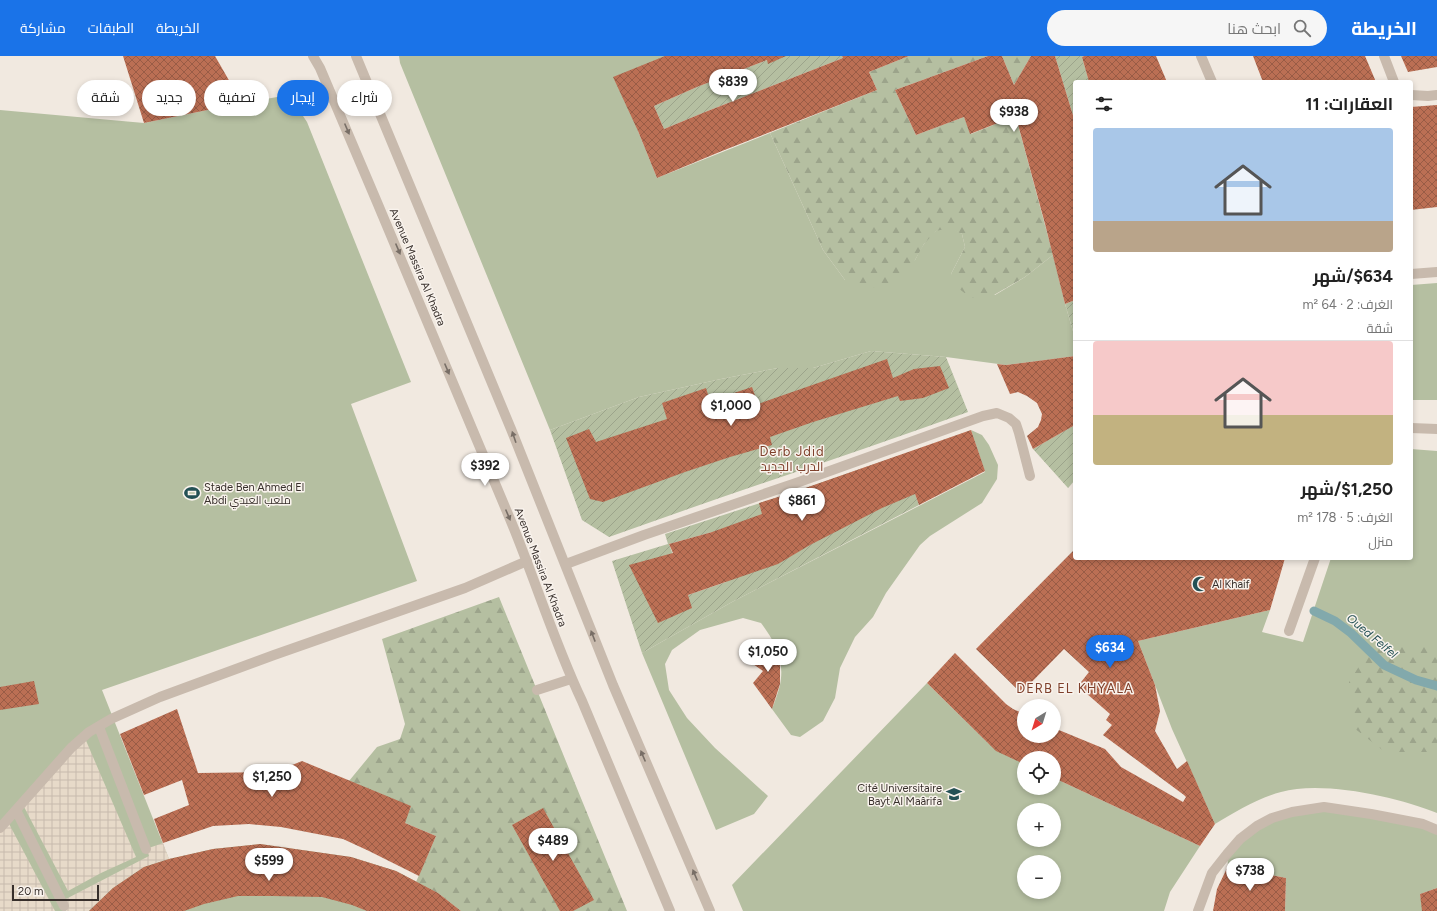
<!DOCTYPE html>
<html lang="ar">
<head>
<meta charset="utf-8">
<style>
	body { margin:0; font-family:Figtree,Cairo,sans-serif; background:#f6f6f6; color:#222; direction:rtl; height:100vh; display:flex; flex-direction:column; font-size:15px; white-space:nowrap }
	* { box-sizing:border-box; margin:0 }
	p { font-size:13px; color:#767676 }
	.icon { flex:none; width:22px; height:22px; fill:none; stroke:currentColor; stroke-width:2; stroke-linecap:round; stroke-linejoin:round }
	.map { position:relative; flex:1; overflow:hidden; direction:ltr }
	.side { position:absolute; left:1073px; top:24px; width:340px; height:480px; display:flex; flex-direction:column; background:#fff; border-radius:4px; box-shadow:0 2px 6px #0003; direction:rtl }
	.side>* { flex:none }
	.hud { position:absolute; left:12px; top:24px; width:380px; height:36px; direction:rtl; display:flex; gap:8px }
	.needle { width:26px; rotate:218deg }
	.buttons { position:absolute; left:1017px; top:643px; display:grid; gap:8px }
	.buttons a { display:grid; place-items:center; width:44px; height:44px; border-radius:50%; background:#fff; box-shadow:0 2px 6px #0003; font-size:20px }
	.scale { position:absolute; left:12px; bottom:10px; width:87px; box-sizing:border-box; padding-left:4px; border:2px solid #372f2b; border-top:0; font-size:11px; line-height:14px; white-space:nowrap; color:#372f2b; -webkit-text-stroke:3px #f9f3ed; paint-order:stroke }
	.price { position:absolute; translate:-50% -34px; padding:0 9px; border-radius:14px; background:#fff; color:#222; font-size:13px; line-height:26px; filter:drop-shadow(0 1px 2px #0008) }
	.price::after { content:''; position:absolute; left:50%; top:24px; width:12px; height:9px; margin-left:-6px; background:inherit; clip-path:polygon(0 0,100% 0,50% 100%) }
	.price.on { background:#1a73e8; color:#fff }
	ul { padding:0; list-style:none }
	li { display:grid; align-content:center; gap:8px; height:212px; padding:0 20px }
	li+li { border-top:1px solid #e0e0e0 }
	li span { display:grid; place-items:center; height:124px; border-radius:4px; color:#555 }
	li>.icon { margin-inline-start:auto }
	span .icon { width:72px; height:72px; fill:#fffc; stroke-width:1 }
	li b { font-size:17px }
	h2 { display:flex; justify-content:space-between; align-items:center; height:48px; padding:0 20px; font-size:17px }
	.chip { padding:0 14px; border-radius:18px; background:#fff; box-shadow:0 2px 6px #0003; font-size:14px; line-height:36px }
	.chip.on { background:#1a73e8; color:#fff }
	header { display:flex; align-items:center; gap:24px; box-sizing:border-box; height:56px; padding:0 20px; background:#1a73e8; color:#fff }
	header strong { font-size:19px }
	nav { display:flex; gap:22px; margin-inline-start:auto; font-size:14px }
	.search { width:280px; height:36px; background:#f6f6f6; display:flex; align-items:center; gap:10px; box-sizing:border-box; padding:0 14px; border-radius:22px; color:#767676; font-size:15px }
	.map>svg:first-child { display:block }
	.grass { fill:#b5bfa1; fill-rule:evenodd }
	.forest { fill:url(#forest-firs) }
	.garden { fill:url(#garden-furrows); fill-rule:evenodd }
	.plaza { fill:url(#plaza-grid) }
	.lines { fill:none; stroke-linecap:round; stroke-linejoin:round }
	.stream { stroke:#82a9ac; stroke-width:9 }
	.building { fill:url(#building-cross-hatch) }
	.service { stroke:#c8baad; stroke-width:10 }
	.minor { stroke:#c8baad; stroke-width:10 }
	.tertiary { stroke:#c8baad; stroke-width:10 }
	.oneway { fill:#786e66 }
	.labels { text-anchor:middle; stroke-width:3; stroke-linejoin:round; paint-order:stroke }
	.street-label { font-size:11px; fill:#372f2b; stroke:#f9f3ed }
	.poi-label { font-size:11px; fill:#372f2b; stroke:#f9f3ed; text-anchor:start }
	.water-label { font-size:12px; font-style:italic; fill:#245155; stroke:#f9f3ed }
	.quarter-label { font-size:13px; letter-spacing:1px; fill:#7f402b; stroke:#f9f3ed }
</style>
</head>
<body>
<header>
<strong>الخريطة</strong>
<div class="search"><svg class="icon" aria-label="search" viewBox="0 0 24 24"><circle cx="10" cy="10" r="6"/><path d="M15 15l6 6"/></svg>ابحث هنا</div>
<nav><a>الخريطة</a><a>الطبقات</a><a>مشاركة</a></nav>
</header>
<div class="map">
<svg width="1437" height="855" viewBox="0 0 1437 855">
	<defs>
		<pattern id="forest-firs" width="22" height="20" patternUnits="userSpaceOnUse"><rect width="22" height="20" fill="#b5bfa1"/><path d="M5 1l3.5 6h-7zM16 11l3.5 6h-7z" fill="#9ca48b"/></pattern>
		<pattern id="garden-furrows" width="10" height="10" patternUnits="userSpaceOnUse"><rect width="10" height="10" fill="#b5bfa1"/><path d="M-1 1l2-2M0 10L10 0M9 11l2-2" fill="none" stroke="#9ca48b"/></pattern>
		<pattern id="plaza-grid" width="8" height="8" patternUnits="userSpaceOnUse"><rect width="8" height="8" fill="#e7dac9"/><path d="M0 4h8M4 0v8" fill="none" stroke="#c7bbad"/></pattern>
		<pattern id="building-cross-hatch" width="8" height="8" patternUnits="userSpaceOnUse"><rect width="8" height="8" fill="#bb6f54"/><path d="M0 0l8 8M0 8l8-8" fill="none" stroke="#995c46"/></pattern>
	</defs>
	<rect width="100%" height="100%" fill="#f1e9e0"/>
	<path class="grass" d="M399,0h266l-27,75 19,47 113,-45 53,117 22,30 70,-20c6,-12 19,-37 36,-32 4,2 8,4 11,6l3,13 -14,27 44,21 30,-18 28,-22 12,49 10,34v18l-69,9 -60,-8 -75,-6 -58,17h-35l-57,11 -82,18 -89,33 -150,-367z
		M289,39l18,27 104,260 -60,22 66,177 -315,109 67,169 44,-10 47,-5 91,13 45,14 42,22 23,18h-461v-801l144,13 98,-20z
		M1437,227v117h-26v-115z
		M971,374l11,5 7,10 9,20 -1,14 -15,24 -52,33 -10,9 -34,48 -13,24 -18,20 -15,31 -5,30 -12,23 -23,16 -9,-2 -19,-26c3,-8 6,-16 8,-24 5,-25 -5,-43 -19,-62l-18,-5 -43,12 -28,20 -7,14 4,26 18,28 28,30 53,48 -14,18 -38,16 -74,-177 90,-51 253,-130z
		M1411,393l26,2v362c-39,-16 -115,-33 -156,-21 -23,6 -46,20 -66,32l-43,-95 -34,-88 132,-31 -8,22 41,10 28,-84h80z
		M927,627l61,60 36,21v24h30v-10l146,68 -30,46 -6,19h-421l-11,-26zM1024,754h30v30h-30zM1024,806h30v30h-30z
		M1324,751l99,17 14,9v55l-17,6 3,17h-138l1,-33 -58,-12 -1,-12 30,-28z"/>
	<path class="forest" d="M909,0h79l-93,34 21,45 48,-18 7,17 37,-15 5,-13 40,149 -28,22 -31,18 -23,3 -13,-10 -7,-14 14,-27 -3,-13 -13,-6 -13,3 -12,13 -9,16 -21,25 -27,3 -22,-8 -22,-30 -53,-117 107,-43 -8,-18z
		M1002,0h29l-17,29z
		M499,541l128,314h-166l-23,-18 -22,-11 20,-46 -31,-13 -56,-42 28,-34 23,-8 5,-15 -23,-85z
		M1382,587h36l19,10v99h-52l-31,-24 -5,-46 16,-25z"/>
	<path class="garden" d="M778,0h64l1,2 -138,54 -41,17 -10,-23 43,-19z
		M1055,0h29l-2,1 7,25h-14v40z
		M1075,244v38l-10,-34z
		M871,295l75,6 22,55c-119,43 -240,82 -359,125l-27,-17 -32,-90 89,-33 82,-18 57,-11h35z
		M1075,369v55l-7,8 -35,-39z
		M901,399l18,50 -187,97 -90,51 -30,-92 56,-17 -3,-10 129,-42zM712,476l14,50 -38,13 -19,-51z"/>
	<path class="plaza" d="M84,680l52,121 -35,16 -33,18 -46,-88z
		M7,764l48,91h-55v-83z
		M163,787l6,16 -25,8 -31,21 -24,23h-23l-4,-10 87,-45 -3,-7z"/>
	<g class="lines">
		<path class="stream" d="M1314,555l21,10 16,12 33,32 32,15 21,6"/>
	</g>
	<path class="building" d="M123,0h92l27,47 -98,20z
		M665,0h121l-18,8 -1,-4 -70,27 -43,19 10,23 41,-17 138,-54 -1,-2h67l-40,16 8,18 -155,61 -65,27 -19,-47 -25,-54z
		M988,0h14l12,29 17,-29h24l20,66v178l-10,4 -20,-80 -32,-118 -5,13 -38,15 -6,-17 -48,18 -21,-45z
		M1084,0h72l11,26h-78l-7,-25z
		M1253,0h112l11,26h-113z
		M1401,0h36v11l-29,5z
		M1437,49v102l-26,3v-103z
		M1075,300v69l-42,24 -6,-13 11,-9 3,-7 1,-6 -5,-11 -10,-7 -9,-4 -8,2 -13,-30 9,1z
		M887,303l6,19 21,-9 26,-3 9,22 -26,10 -23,3 -2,-5 -85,26 -43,15 2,8 -42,12 -45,15 -82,30 -13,-3 -24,-61 23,-9 7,13 71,-23 -5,-16 44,-15 4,13 42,-14 6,17z
		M971,374l14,41 -66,34 -4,-11 -33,14 -72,37 -32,19 -90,31 4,13 -34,15 -29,-58 44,-12 -4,-9 43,-12 50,-18 -3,-11 35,-11z
		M1075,493v9h210l-15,52 -132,31 17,44 5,26 -5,20 22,38 10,-8 28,63 -15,22 -146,-68v-20h-30v6l-28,-13 -69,-68 28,-30 51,51 7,5 11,5v22h30v-8l51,21 16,18 62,35 3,-5 -2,-2 -81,-60 9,-10 -6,-5 4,-6 -32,-28 11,-14 -25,-23 -43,44 -45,-44z
		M765,590l12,3 3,10v25l-8,25 -19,-26 10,-12 -10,-7 1,-13z
		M34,625l5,23 -39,6v-23z
		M177,653l21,64 77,-1 27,-11 109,45 -6,17 31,13 -17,40 -50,-25 -26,-12 -62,-12 -32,-3 -36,2 -50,17 -9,-24 35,-14 -7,-25 -38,15 -24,-61z
		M543,752l51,92 -21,11h-13l-48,-86z
		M260,788l91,13 45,14 42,22 23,18h-94l-15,-6 -30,-8 -50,-1h-34l-34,8 -20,7h-95l24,-23 31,-21 25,-8 44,-10z
		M1228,810l58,12 -1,33h-72l4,-22z
		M1437,832v23h-15l-2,-17z"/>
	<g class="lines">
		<path class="service" d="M537,634l34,-11
			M99,671l47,122
			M16,754l48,96
			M0,772l71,-80 18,-16 22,-13 49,-22 114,-42 191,-67 62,-27"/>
		<path class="minor" d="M1201,0l11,26
			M1384,0l10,26
			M1411,39l17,1 9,-1
			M1411,218l26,-2
			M1411,372l26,1
			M566,508l78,-29 155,-53 184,-66 14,-3 12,5 7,6 3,9 11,43
			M1289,575l26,-73
			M1198,855l14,-38 15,-19 13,-15 17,-13 15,-8 20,-6 32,-5 47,7 52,10 14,6"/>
		<path class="tertiary" d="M313,0l7,12c64,150 127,300 190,451 25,60 44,123 72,182l88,210
			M356,0l155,373 102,256 97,226"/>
	</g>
	<defs><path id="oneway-solid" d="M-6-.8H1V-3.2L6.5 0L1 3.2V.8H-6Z"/></defs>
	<g class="oneway">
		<use href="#oneway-solid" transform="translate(347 73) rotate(67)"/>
		<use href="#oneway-solid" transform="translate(398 193) rotate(67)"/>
		<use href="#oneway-solid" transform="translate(447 313) rotate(67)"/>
		<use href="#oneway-solid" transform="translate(514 381) rotate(-109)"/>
		<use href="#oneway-solid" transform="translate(508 459) rotate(67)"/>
		<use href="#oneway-solid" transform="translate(593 580) rotate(-111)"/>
		<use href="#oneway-solid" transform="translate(643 700) rotate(-113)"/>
		<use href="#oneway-solid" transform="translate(695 819) rotate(-113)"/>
	</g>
	<defs>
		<symbol id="stadium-bare" viewBox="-9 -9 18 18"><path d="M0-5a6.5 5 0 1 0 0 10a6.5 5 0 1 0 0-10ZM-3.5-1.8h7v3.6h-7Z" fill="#245155" stroke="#f9f3ed" stroke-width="2.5" paint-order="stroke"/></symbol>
		<symbol id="mosque-bare" viewBox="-9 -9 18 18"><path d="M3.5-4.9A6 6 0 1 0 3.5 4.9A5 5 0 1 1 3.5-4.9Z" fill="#245155" stroke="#f9f3ed" stroke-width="2.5" paint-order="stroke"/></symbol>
		<symbol id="school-bare" viewBox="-9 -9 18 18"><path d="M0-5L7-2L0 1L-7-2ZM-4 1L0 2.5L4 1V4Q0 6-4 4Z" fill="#245155" stroke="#f9f3ed" stroke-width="2.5" paint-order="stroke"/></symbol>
	</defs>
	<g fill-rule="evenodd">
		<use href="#stadium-bare" x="181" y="426" width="22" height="22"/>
		<use href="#mosque-bare" x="1189" y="517" width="22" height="22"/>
		<use href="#school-bare" x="943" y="727" width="22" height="22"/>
	</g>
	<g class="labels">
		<g class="street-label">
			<text transform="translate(418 211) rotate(67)" y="4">Avenue Massira Al Khadra</text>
			<text transform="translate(541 511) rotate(69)" y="4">Avenue Massira Al Khadra</text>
		</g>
		<g class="poi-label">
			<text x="204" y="435">Stade Ben Ahmed El<tspan x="204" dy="13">Abdi ملعب العبدي</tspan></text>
			<text x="1212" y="532">Al Khaif</text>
			<text x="942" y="736" text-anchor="end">Cité Universitaire<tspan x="942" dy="13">Bayt Al Maârifa</tspan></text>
		</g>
		<g class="water-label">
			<text transform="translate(1372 580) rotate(40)" y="4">Oued Felfel</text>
		</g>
		<g class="quarter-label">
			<text x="792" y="400">Derb Jdid<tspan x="792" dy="15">الدرب الجديد</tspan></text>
			<text x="1075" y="637">DERB EL KHYALA</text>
		</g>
	</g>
</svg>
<div class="buttons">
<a><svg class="needle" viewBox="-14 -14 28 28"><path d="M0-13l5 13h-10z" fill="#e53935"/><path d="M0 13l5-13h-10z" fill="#767676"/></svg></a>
<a><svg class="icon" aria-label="locate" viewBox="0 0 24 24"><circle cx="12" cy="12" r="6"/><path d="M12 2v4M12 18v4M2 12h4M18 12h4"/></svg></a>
<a>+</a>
<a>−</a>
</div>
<div class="scale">20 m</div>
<b class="price" style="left:733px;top:47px">$839</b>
<b class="price" style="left:1014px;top:77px">$938</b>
<b class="price" style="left:731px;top:371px">$1,000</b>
<b class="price" style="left:485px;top:431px">$392</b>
<b class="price" style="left:802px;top:466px">$861</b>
<b class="price on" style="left:1110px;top:613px">$634</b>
<b class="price" style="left:768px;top:617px">$1,050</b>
<b class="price" style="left:272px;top:742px">$1,250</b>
<b class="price" style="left:553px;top:806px">$489</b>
<b class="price" style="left:269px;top:826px">$599</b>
<b class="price" style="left:1250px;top:836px">$738</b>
<div class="hud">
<a class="chip">شراء</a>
<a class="chip on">إيجار</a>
<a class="chip">تصفية</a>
<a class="chip">جديد</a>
<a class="chip">شقة</a>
</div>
<section class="side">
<h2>العقارات: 11<svg class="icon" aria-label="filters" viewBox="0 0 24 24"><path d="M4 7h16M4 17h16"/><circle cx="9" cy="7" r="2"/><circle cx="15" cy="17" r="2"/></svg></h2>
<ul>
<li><span style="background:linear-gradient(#a9c7e8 75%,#b9a48a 0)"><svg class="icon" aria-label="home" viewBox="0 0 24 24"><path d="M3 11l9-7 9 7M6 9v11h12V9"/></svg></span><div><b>$634/شهر</b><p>الغرف: 2 · 64 m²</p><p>شقة</p></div></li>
<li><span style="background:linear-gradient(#f6c9c9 60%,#c2b280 0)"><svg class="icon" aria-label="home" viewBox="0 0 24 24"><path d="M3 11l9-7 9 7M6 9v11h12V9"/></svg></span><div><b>$1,250/شهر</b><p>الغرف: 5 · 178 m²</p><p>منزل</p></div></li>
</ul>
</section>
</div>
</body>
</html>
